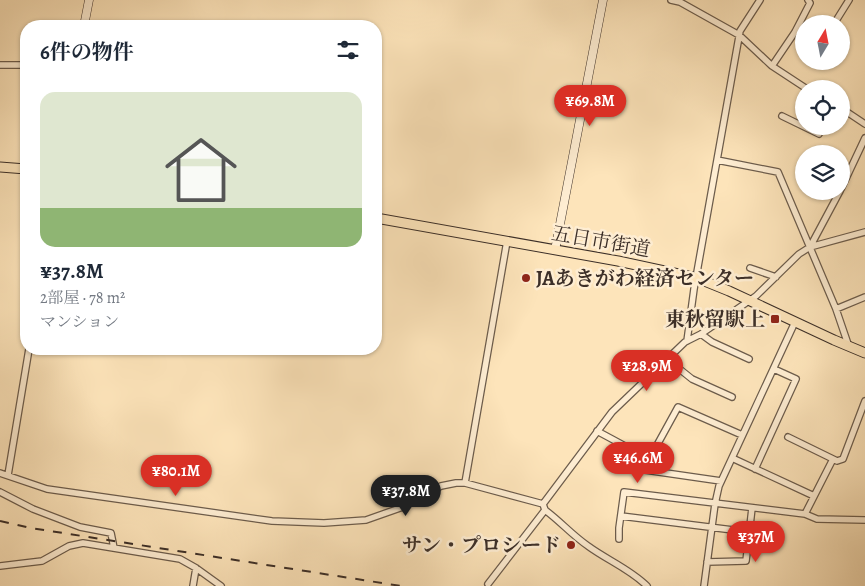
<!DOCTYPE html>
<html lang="ja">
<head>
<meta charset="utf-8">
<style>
	body { margin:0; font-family:Alegreya,"Noto Serif JP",serif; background:#f2f2f3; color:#1f2937; height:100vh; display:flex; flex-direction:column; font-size:19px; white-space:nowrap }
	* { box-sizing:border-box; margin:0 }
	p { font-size:16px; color:#747a83 }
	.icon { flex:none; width:28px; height:28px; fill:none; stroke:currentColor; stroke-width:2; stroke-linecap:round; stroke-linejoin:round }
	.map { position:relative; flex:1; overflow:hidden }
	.panel { position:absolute; left:20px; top:20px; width:362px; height:335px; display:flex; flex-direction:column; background:#fff; border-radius:20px; box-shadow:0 1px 4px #0004 }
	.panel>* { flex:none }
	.needle { width:32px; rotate:10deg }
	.tools { position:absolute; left:795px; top:15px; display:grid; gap:10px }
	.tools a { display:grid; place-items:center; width:55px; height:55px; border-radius:50%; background:#fff; box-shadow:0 1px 4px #0004; font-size:25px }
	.price { position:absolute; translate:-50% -42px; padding:0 11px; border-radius:18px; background:#d93025; color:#fff; font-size:16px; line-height:32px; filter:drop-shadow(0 1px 2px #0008) }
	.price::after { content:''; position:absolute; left:50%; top:30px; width:15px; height:11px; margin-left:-8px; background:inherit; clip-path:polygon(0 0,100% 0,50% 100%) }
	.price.selected { background:#222; color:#fff }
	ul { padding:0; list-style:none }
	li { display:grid; align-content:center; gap:10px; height:265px; padding:0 20px }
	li+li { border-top:1px solid #e0e1e3 }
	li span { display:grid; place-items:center; height:155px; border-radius:15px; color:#555 }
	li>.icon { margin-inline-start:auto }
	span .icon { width:90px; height:90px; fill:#fffc; stroke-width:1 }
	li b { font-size:21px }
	h2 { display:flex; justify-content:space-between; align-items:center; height:60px; padding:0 20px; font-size:21px }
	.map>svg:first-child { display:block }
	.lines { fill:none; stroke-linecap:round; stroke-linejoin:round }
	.street-casing { stroke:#6c5c4c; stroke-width:8 }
	.secondary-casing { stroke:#3c2f28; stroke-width:9 }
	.primary-casing { stroke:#3c2f28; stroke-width:11 }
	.street { stroke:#feedd2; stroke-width:5.5 }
	.secondary { stroke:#feedd2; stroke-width:8 }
	.primary { stroke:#fde4ba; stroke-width:9 }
	.rail { stroke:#3c2f28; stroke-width:2; stroke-dasharray:9 9; stroke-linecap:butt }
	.poi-dot { fill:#8f2418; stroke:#feedd2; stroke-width:2 }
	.labels { text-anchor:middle; stroke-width:5; stroke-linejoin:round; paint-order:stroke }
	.street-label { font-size:20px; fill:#3c2f28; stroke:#feedd2 }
	.poi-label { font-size:20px; font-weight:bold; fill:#3c2f28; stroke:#feedd2; text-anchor:end }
</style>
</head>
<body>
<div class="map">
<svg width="865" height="586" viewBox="0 0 865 586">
	<rect width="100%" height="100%" fill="#fde4ba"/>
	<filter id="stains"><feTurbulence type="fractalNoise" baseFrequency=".004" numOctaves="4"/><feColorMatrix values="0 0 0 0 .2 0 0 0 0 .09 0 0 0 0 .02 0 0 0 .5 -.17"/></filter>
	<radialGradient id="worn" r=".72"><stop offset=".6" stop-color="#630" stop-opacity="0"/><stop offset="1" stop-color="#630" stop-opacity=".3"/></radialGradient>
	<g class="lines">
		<defs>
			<path id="street" d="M671,0l9,2 59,33 33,31 35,23
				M834,24l15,-24
				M0,65h26
				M772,66l23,-34 15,-29 -2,-3
				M841,108l24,16
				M782,116l37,18 4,-8
				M717,160l61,12 58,137 13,38
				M841,189l24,-51
				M810,247l30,-56
				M750,268l26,9
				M836,309l29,-12
				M701,334l11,8 37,17
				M687,341l7,-52 46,-258 20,-31
				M667,359l25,20 40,18
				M597,431l52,28
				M788,437l45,22
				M732,458l82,38
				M755,469l41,-90 -22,-10
				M0,473l47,16 225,32 52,2 42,-3 37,-13 38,-21 15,-3h9l78,21 2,6c15,11 27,25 43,36 19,14 42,23 59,40
				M8,475l21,-126
				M721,481l-76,-11v-3l33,-60 64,28
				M465,483l42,-242
				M0,492l33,17 47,18 31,6 3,15
				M543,504l69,-92 73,-70 16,-8 55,-38 43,-42 11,-7 55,-15
				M805,514l28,-55 4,2 6,-2 22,-58
				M621,516l128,16
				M619,539v-11l5,-36 181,22 12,5 48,1
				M707,562l39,-1 6,-53
				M0,566l42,-5 27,-15 14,-3 97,16 16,9 25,18
				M488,584l57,-74
				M193,586l3,-18
				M704,586l11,-82 4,-18 76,-164"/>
			<path id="secondary" d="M84,26l5,-26
				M555,250l48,-250"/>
			<path id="primary" d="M0,167l26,2
				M376,218l242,43 79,17 32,13 105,49 31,13"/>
		</defs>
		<use href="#street" class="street-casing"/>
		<use href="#secondary" class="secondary-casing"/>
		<use href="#primary" class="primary-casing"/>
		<use href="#street" class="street"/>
		<use href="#secondary" class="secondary"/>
		<use href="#primary" class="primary"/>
		<path class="rail" d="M0,521l31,7 370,58"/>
	</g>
	<g class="poi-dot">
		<circle cx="526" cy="278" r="5"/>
		<rect x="770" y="314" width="10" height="10" rx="2.5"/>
		<circle cx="571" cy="545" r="5"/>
	</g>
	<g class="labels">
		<g class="street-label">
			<text transform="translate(601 241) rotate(10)" y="7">五日市街道</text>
		</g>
		<g class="poi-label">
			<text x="536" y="285" text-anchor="start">JAあきがわ経済センター</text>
			<text x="765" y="326">東秋留駅上</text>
			<text x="561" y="552">サン・プロシード</text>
		</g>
	</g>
	<rect width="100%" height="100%" filter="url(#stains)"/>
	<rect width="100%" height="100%" fill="url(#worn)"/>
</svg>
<div class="tools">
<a><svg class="needle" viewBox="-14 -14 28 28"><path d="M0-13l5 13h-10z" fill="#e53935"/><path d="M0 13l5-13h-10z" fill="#747a83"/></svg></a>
<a><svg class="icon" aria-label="locate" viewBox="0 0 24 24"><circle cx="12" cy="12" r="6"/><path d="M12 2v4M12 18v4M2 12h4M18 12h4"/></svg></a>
<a><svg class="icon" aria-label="layers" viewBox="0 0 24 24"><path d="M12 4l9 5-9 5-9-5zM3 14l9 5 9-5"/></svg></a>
</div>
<b class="price" style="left:590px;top:127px">¥69.8M</b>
<b class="price" style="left:647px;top:392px">¥28.9M</b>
<b class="price" style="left:638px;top:484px">¥46.6M</b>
<b class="price" style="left:176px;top:497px">¥80.1M</b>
<b class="price selected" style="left:406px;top:517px">¥37.8M</b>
<b class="price" style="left:756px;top:563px">¥37M</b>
<section class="panel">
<h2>6件の物件<svg class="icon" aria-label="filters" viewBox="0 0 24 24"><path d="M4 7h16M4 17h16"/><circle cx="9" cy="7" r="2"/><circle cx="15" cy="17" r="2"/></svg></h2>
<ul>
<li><span style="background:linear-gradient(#dfe7d0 75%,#8fb573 0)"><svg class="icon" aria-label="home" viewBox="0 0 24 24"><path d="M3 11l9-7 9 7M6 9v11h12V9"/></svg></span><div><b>¥37.8M</b><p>2部屋 · 78 m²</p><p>マンション</p></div></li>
</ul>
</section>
</div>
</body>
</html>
